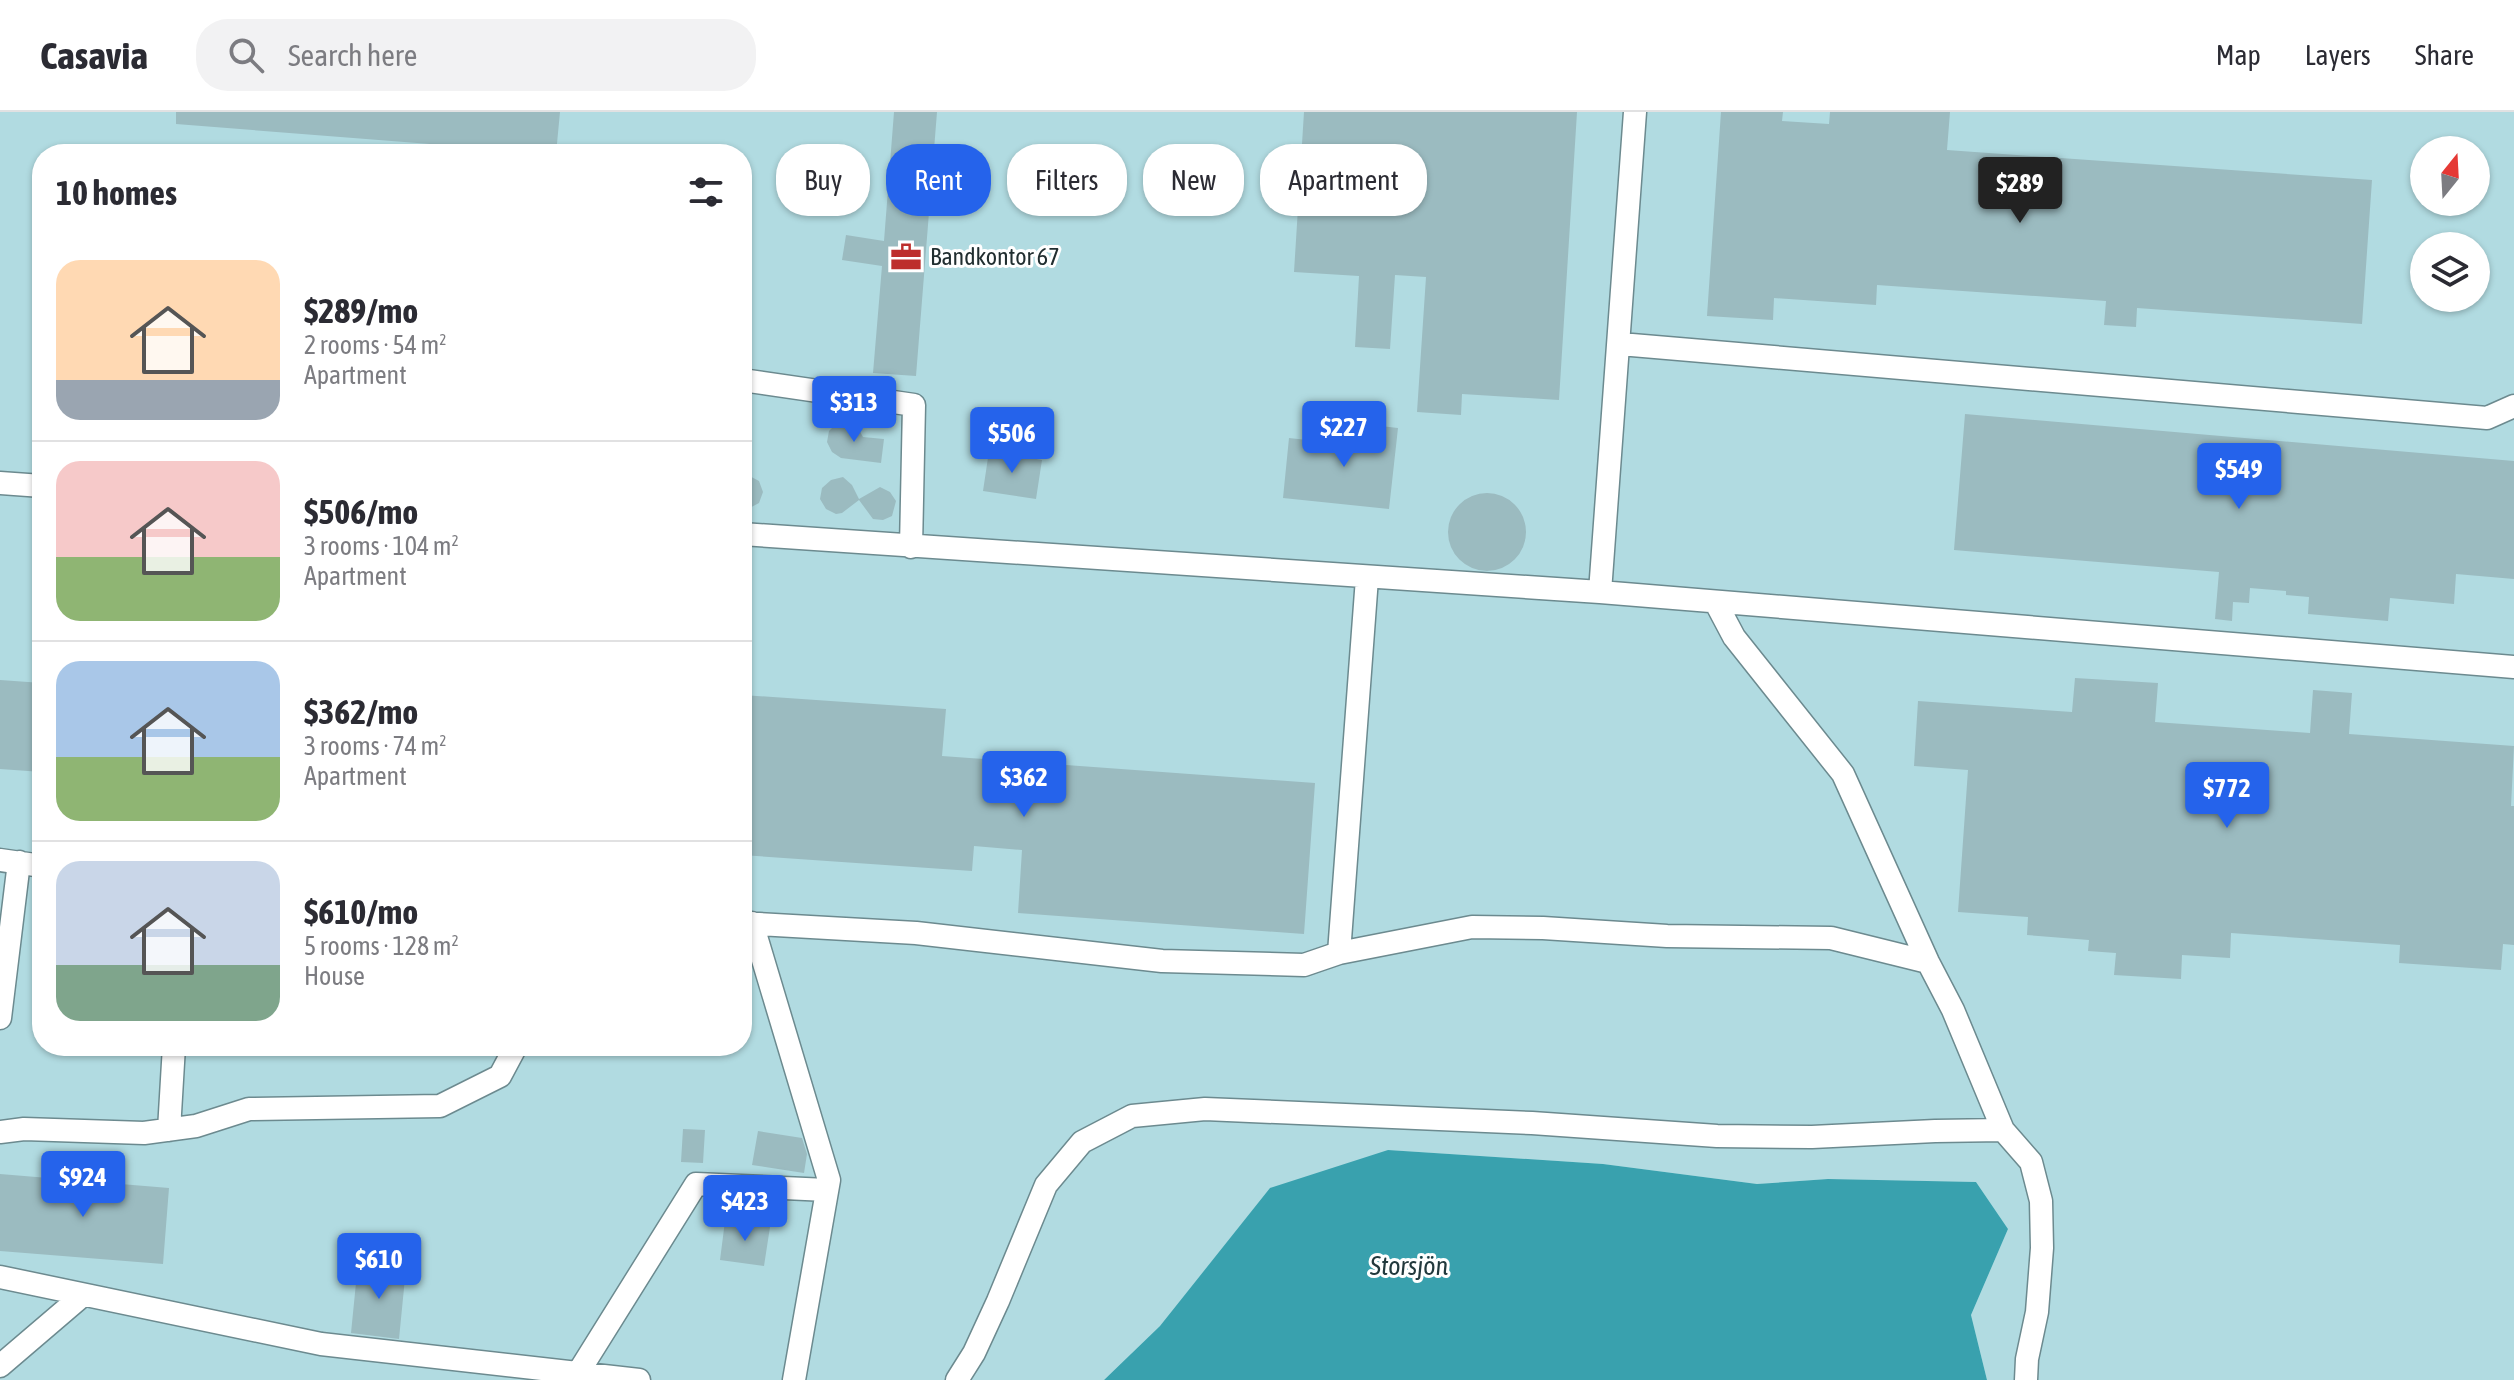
<!DOCTYPE html>
<html lang="en">
<head>
<meta charset="utf-8">
<style>
	body { margin:0; font-family:"Asap Condensed",sans-serif; background:#f2f2f3; color:#2b2b33; height:100vh; display:flex; flex-direction:column; font-size:30px; white-space:nowrap }
	* { box-sizing:border-box; margin:0 }
	p { font-size:26px; color:#7c7c81 }
	.icon { flex:none; width:44px; height:44px; fill:none; stroke:currentColor; stroke-width:2; stroke-linecap:round; stroke-linejoin:round }
	.map { position:relative; flex:1; overflow:hidden }
	.drawer { position:absolute; left:32px; top:32px; width:720px; height:912px; display:flex; flex-direction:column; background:#fff; border-radius:32px; box-shadow:0 2px 6px #0004 }
	.drawer>* { flex:none }
	.hud { position:absolute; left:776px; top:32px; width:760px; height:72px; display:flex; gap:16px }
	.needle { width:52px; rotate:18deg }
	.buttons { position:absolute; left:2410px; top:24px; display:grid; gap:16px }
	.buttons a { display:grid; place-items:center; width:80px; height:80px; border-radius:50%; background:#fff; box-shadow:0 2px 6px #0004; font-size:40px }
	.price { position:absolute; translate:-50% -68px; padding:0 18px; border-radius:8px; background:#2563eb; color:#fff; font-size:26px; line-height:52px; filter:drop-shadow(0 2px 4px #0008) }
	.price::after { content:''; position:absolute; left:50%; top:48px; width:24px; height:18px; margin-left:-12px; background:inherit; clip-path:polygon(0 0,100% 0,50% 100%) }
	.price.current { background:#222; color:#fff }
	ul { padding:0; list-style:none }
	li { display:flex; align-items:center; gap:24px; height:200px; padding:0 24px }
	li+li { border-top:2px solid #e1e1e2 }
	li span { display:grid; place-items:center; flex:none; width:224px; height:160px; border-radius:24px; color:#555 }
	li>.icon { margin-inline-start:auto }
	span .icon { width:96px; height:96px; fill:#fffc; stroke-width:1 }
	li b { font-size:34px }
	h2 { display:flex; justify-content:space-between; align-items:center; height:96px; padding:0 24px; font-size:34px }
	.pill { padding:0 28px; border-radius:32px; background:#fff; box-shadow:0 2px 6px #0004; font-size:28px; line-height:72px }
	.pill.current { background:#2563eb; color:#fff }
	header { display:flex; align-items:center; gap:48px; box-sizing:border-box; height:112px; padding:0 40px; background:#fff; border-bottom:2px solid #e1e1e2 }
	header strong { font-size:38px }
	nav { display:flex; gap:44px; margin-inline-start:auto; font-size:28px }
	.search { width:560px; height:72px; background:#f2f2f3; display:flex; align-items:center; gap:20px; box-sizing:border-box; padding:0 28px; border-radius:32px; color:#7c7c81; font-size:30px }
	.map>svg:first-child { display:block }
	.built { fill:#b1dbe1; fill-rule:evenodd }
	.water { fill:#39a1ae }
	.building { fill:#9bbbc0 }
	.lines { fill:none; stroke-linecap:round; stroke-linejoin:round }
	.minor-casing { stroke:#6c8a8f; stroke-width:25 }
	.minor { stroke:#fff; stroke-width:22 }
	.labels { text-anchor:middle; stroke-width:6; stroke-linejoin:round; paint-order:stroke }
	.poi-label { font-size:24px; fill:#212e30; stroke:#fff; text-anchor:start }
	.water-label { font-size:26px; font-style:italic; fill:#22393d; stroke:#fff }
</style>
</head>
<body>
<header>
<strong>Casavia</strong>
<div class="search"><svg class="icon" aria-label="search" viewBox="0 0 24 24"><circle cx="10" cy="10" r="6"/><path d="M15 15l6 6"/></svg>Search here</div>
<nav><a>Map</a><a>Layers</a><a>Share</a></nav>
</header>
<div class="map">
<svg width="2514" height="1268" viewBox="0 0 2514 1268">
	<rect width="100%" height="100%" fill="#c6e7eb"/>
	<path class="built" d="M0,0h2514v1268h-527l-16,-65 37,-86 -32,-47 -148,-3 -71,5 -154,-20 -215,-14 -228,176 -56,54h-1104zM2424,38h52v52h-52zM42,42h700v892h-700zM2424,134h52v52h-52z"/>
	<path class="water" d="M1388,1038l215,14 154,20 71,-5 148,3 32,47 -37,86 16,65h-883l56,-54 110,-138z"/>
	<path class="building" d="M176,0h384l-4,42 -380,-30z
		M894,0h43l-21,264 -43,-3 9,-107 -40,-6 4,-25 38,6z
		M1304,0h273l-18,288 -97,-6 -1,21 -44,-3 9,-135 -31,-2 -5,74 -35,-2 4,-71 -65,-4z
		M1721,0h62l-1,9 47,3 1,-12h120l-3,38 425,30 -10,144 -225,-16 -1,19 -32,-2 2,-24 -229,-16 -1,20 -102,-7 -1,22 -66,-4z
		M1965,302l549,47v118l-58,-5 -2,30 -64,-6 -2,23 -80,-7 1,-17 -23,-2v-4l-36,-3 -1,15 -16,-1 -1,19 -17,-2 4,-47 -265,-22z
		M848,310l10,6 5,9 21,2 -3,24 -40,-5 -9,-6 -5,-10 2,-11 8,-8z
		M1354,311l44,5 -9,81 -106,-11 6,-60 63,7z
		M989,339l53,9 -6,39 -53,-8z
		M742,360l17,9 4,11 -4,11 -17,9z
		M843,365l9,8 7,14 21,-12 10,5 6,9 -4,15 -9,4 -10,-1 -14,-19 -17,13 -6,1 -10,-5 -6,-10 2,-11 9,-8z
		M1448 420a39 39 0 1 1 78 0a39 39 0 1 1-78 0Z
		M2075,566l83,5 -3,39 155,11 3,-43 39,3 -3,41 165,12 -3,60h3v139l-11,-1 -2,26 -102,-7 1,-18 -169,-12 -1,25 -48,-3 -1,24 -67,-4 2,-22 -28,-2 1,-11 -62,-5 1,-18 -70,-5 10,-142 -54,-4 4,-65 154,11z
		M0,568l42,3v89l-42,-3z
		M742,583l204,14 -4,47 373,27 -11,151 -286,-21 4,-63 -48,-4 -2,25 -230,-16z
		M683,1017l22,1 -2,33 -22,-1z
		M758,1019l44,7 5,16 -3,19 -52,-8z
		M0,1062l169,14 -6,76 -163,-13z
		M725,1109l45,6 -6,39 -44,-6z
		M358,1151l48,5 -7,71 -48,-6z"/>
	<g class="lines">
		<defs>
			<path id="minor" d="M1620,232l867,74 27,-12
				M742,268l172,25 -3,142
				M0,371l42,3
				M742,422l858,58 914,75
				M1600,480l35,-480
				M1716,491l18,34 109,137 85,188 25,48 50,120 28,32 10,39 1,47 -5,64 -10,47 -1,21
				M0,748l42,6
				M742,811l174,10 246,28 142,4 35,-12 28,-375
				M752,811l77,257 -35,200
				M1339,841l133,-26 71,1 124,8 164,2 97,24
				M0,906l19,-156
				M169,1018l5,-84
				M0,1020l24,-3 120,4 52,-7 53,-17 191,-3 60,-30 16,-30
				M0,1165l321,67 318,36
				M0,1254l83,-71
				M578,1261l118,-189 131,6
				M957,1268l17,-27 24,-52 48,-116 36,-43 50,-26 73,-7 327,14 185,13 95,1 123,-6 68,-1"/>
		</defs>
		<use href="#minor" class="minor-casing"/>
		<use href="#minor" class="minor"/>
	</g>
	<defs>
		<symbol id="office-bare" viewBox="-9 -9 18 18"><path d="M-6-3h4V-5.5h4V-3h4V5H-6ZM-1-4.5V-3h2v-1.5ZM-6 0V1H6V0Z" fill="#bd2e2c" stroke="#fff" stroke-width="2.5" paint-order="stroke"/></symbol>
	</defs>
	<g fill-rule="evenodd">
		<use href="#office-bare" x="884" y="123" width="44" height="44"/>
	</g>
	<g class="labels">
		<g class="poi-label">
			<text x="930" y="153">Bandkontor 67</text>
		</g>
		<g class="water-label">
			<text x="1409" y="1163">Storsjön</text>
		</g>
	</g>
</svg>
<div class="buttons">
<a><svg class="needle" viewBox="-14 -14 28 28"><path d="M0-13l5 13h-10z" fill="#e53935"/><path d="M0 13l5-13h-10z" fill="#7c7c81"/></svg></a>
<a><svg class="icon" aria-label="layers" viewBox="0 0 24 24"><path d="M12 4l9 5-9 5-9-5zM3 14l9 5 9-5"/></svg></a>
</div>
<b class="price current" style="left:2020px;top:113px">$289</b>
<b class="price" style="left:854px;top:332px">$313</b>
<b class="price" style="left:1344px;top:357px">$227</b>
<b class="price" style="left:1012px;top:363px">$506</b>
<b class="price" style="left:2239px;top:399px">$549</b>
<b class="price" style="left:1024px;top:707px">$362</b>
<b class="price" style="left:2227px;top:718px">$772</b>
<b class="price" style="left:83px;top:1107px">$924</b>
<b class="price" style="left:745px;top:1131px">$423</b>
<b class="price" style="left:379px;top:1189px">$610</b>
<div class="hud">
<a class="pill">Buy</a>
<a class="pill current">Rent</a>
<a class="pill">Filters</a>
<a class="pill">New</a>
<a class="pill">Apartment</a>
</div>
<section class="drawer">
<h2>10 homes<svg class="icon" aria-label="filters" viewBox="0 0 24 24"><path d="M4 7h16M4 17h16"/><circle cx="9" cy="7" r="2"/><circle cx="15" cy="17" r="2"/></svg></h2>
<ul>
<li><span style="background:linear-gradient(#ffd9b3 75%,#9aa5b1 0)"><svg class="icon" aria-label="home" viewBox="0 0 24 24"><path d="M3 11l9-7 9 7M6 9v11h12V9"/></svg></span><div><b>$289/mo</b><p>2 rooms · 54 m²</p><p>Apartment</p></div></li>
<li><span style="background:linear-gradient(#f6c9c9 60%,#8fb573 0)"><svg class="icon" aria-label="home" viewBox="0 0 24 24"><path d="M3 11l9-7 9 7M6 9v11h12V9"/></svg></span><div><b>$506/mo</b><p>3 rooms · 104 m²</p><p>Apartment</p></div></li>
<li><span style="background:linear-gradient(#a9c7e8 60%,#8fb573 0)"><svg class="icon" aria-label="home" viewBox="0 0 24 24"><path d="M3 11l9-7 9 7M6 9v11h12V9"/></svg></span><div><b>$362/mo</b><p>3 rooms · 74 m²</p><p>Apartment</p></div></li>
<li><span style="background:linear-gradient(#c9d6e8 65%,#7fa58c 0)"><svg class="icon" aria-label="home" viewBox="0 0 24 24"><path d="M3 11l9-7 9 7M6 9v11h12V9"/></svg></span><div><b>$610/mo</b><p>5 rooms · 128 m²</p><p>House</p></div></li>
</ul>
</section>
</div>
</body>
</html>
